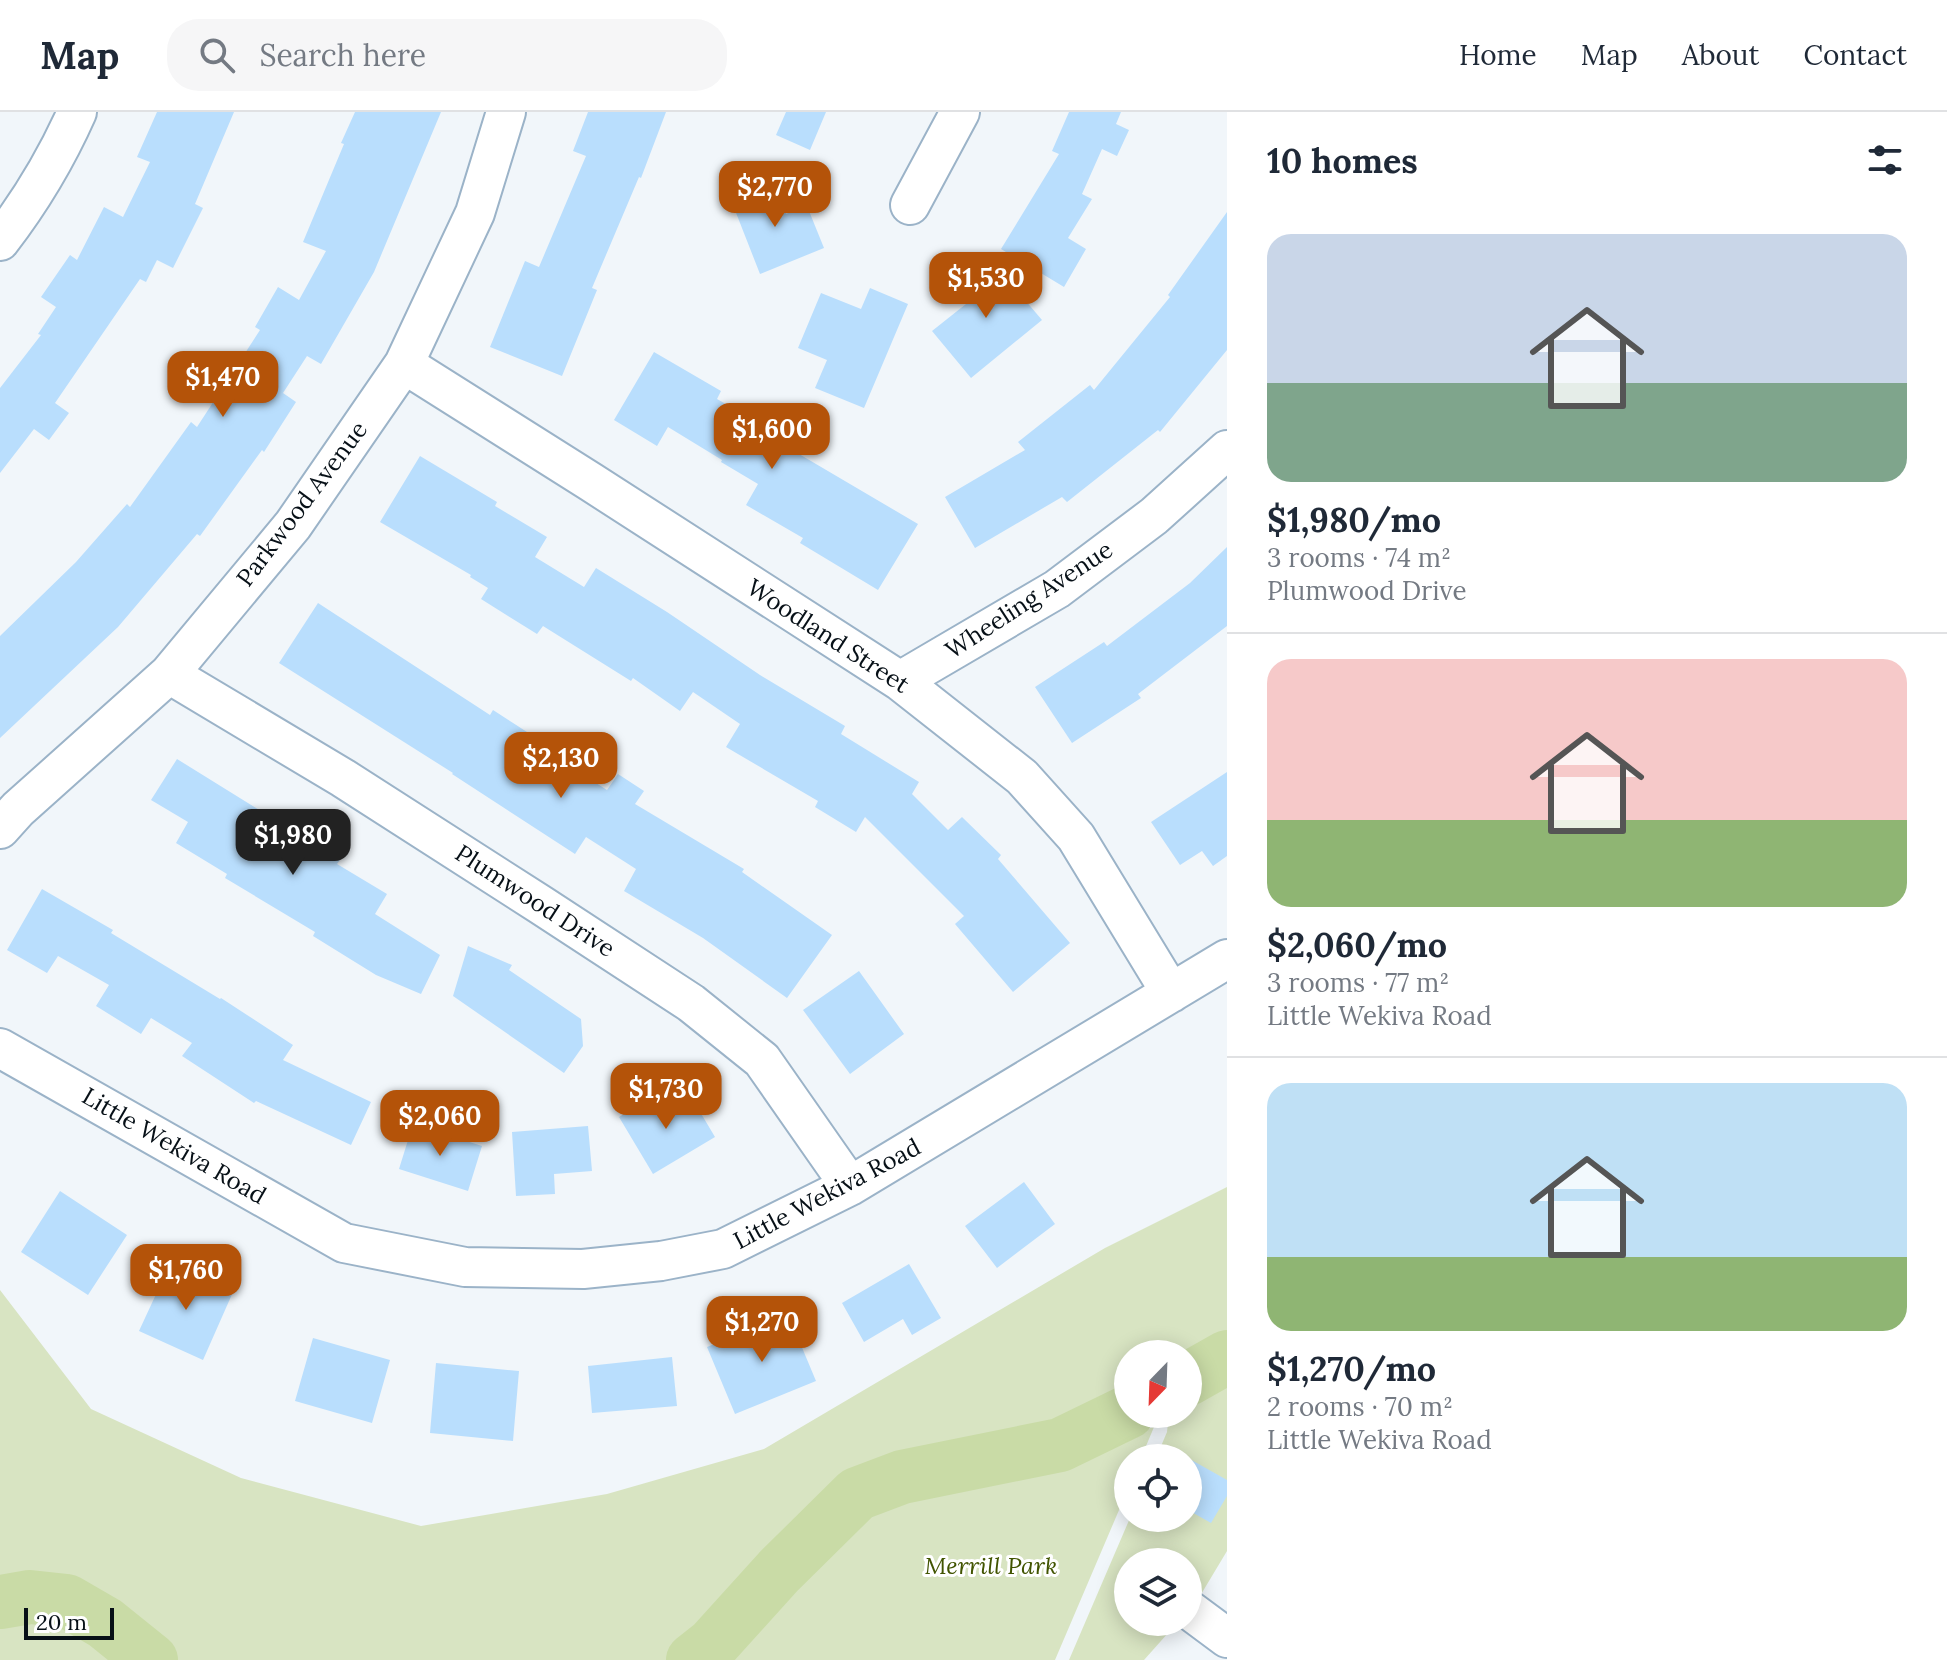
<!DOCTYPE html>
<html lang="en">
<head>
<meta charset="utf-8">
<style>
	body { margin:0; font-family:Lora,serif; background:#f6f6f7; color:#1f2937; height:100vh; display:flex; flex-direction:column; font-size:30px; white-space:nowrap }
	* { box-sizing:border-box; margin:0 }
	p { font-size:26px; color:#747a83 }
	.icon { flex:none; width:44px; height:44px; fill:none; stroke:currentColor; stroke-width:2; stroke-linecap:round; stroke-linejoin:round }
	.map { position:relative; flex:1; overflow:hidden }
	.sheet { display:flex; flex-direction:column; background:#fff; width:720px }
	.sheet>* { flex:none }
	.needle { width:52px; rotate:203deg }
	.buttons { position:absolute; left:1114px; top:1228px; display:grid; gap:16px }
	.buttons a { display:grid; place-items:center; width:88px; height:88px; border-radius:50%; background:#fff; box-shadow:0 4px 20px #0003; font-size:40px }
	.scale { position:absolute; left:24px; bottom:20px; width:90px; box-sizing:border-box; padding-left:8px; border:4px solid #071017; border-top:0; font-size:22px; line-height:28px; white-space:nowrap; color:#071017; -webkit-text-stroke:6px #fff; paint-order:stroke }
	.price { position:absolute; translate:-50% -68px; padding:0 18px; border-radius:16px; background:#b45309; color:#fff; font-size:26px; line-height:52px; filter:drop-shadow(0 2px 4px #0008) }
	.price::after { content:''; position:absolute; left:50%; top:48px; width:24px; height:18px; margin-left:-12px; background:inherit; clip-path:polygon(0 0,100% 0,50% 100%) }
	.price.current { background:#222; color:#fff }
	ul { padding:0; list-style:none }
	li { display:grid; align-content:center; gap:16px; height:424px; padding:0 40px }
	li+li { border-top:2px solid #e0e1e3 }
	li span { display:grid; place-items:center; height:248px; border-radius:24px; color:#555 }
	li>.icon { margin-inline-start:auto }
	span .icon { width:144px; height:144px; fill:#fffc; stroke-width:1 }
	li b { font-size:34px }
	h2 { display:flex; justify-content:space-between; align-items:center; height:96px; padding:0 40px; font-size:34px }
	header { display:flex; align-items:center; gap:48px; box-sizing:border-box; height:112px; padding:0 40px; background:#fff; border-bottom:2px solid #e0e1e3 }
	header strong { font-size:38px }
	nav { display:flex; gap:44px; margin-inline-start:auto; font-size:28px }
	.search { width:560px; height:72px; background:#f6f6f7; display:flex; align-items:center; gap:20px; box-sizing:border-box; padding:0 28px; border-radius:32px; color:#747a83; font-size:30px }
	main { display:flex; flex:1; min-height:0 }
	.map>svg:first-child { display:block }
	.green { fill:#d8e4c2 }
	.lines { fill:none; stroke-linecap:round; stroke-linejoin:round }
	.river { stroke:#c9dba6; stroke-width:54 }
	.building { fill:#b9defd }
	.minor-casing { stroke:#9bb3c8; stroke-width:42 }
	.minor { stroke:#fff; stroke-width:38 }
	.labels { text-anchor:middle; stroke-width:6; stroke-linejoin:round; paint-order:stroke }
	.street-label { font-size:24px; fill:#071017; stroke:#fff }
	.park-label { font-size:24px; font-style:italic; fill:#415401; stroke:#fff }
</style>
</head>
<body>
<header>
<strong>Map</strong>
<div class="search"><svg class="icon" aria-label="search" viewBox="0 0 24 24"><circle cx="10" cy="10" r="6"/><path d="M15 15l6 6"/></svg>Search here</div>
<nav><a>Home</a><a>Map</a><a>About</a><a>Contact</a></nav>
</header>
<main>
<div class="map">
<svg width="1227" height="1548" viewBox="0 0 1227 1548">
	<rect width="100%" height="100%" fill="#f1f6fa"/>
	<path class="green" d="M1227,1075v364l-27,45 -12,-9v-25h-60v60l49,1 -33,37h-75l61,-142h58v-60h-32l11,-26 1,-9 -7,-9h27v-60h-60v60h20l-286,76 -176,170h-520l-8,-10 -84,-58 -6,-2 -60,1 -8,-2v-299l91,119 150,69 180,48 186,-32 157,-45 341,-201z
		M1154,1315l-13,31h-13v31l-73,171h-350l163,-157z
		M0,1492l67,1 80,55h-147z"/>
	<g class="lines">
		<path class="river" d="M1188,1267l39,-22
			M0,1490l30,-5 37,4 38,22 46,37
			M693,1548l19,-15 67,-74 78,-77 45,-17 158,-32 68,-33"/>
	</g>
	<path class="building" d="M157,0h77l-39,92 8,4 -30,60 -16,-8 -11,22 -6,-3 -85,124 14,10 -20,27 -15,-11 -34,44v-85l41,-53 -3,-1 18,-27 -15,-10 29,-42 7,5 27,-53 19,10 27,-55 -13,-5z
		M355,0h86l-67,160 -53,92 -14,-8 -24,37 13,9 -32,50 -2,-2 -62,86 -3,-2 -79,93 -118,111v-102l76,-74 51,-58 3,3 61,-85 6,5 63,-97 -5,-3 23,-40 21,13 27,-49 -23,-9 41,-98 -3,-1z
		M588,0h78l-25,66 -2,-1 -47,111 5,2 -35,86 -72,-29 35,-86 14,6 47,-111 -13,-5z
		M786,0h40l-16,38 -34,-15z
		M1069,0h52l-5,12 13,6 -12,26 -15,-7 -20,45 10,5 -24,39 18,11 -22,38 -63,-38 58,-95 -7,-3z
		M773,71l13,31 21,-8 17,42 -64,26 -29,-74z
		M1227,100v138l-67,82 -2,-2 -91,72 -5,-5 -87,51 -30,-51 80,-47 -7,-8 72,-57 4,5 76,-93 -2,-2z
		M991,148l51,60 -71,58 -39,-47 34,-27 -12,-14z
		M870,176l38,16 -44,104 -49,-20 12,-28 -29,-12 23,-55 40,16z
		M654,240l67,39 -4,8 48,27 8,-13 37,21 -11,20 119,70 -40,66 -78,-47 3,-5 -57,-33 12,-21 -37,-22 1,-2 -54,-33 -11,19 -43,-26z
		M420,344l77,46 -2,4 52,31 -12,20 49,30 12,-19 71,44 93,63 85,51 -4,8 78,48 -7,12 36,36 14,-13 39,38 -3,4 72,84 -57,49 -58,-68 9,-8 -99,-99 -9,15 -41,-25 3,-6 -92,-54 14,-23 -47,-32 -13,19 -47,-33 -2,3 -88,-55 -6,8 -56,-35 7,-11 -18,-11 1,-2 -91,-53z
		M1227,435v79l-89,68 3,4 -69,45 -37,-56 69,-45 3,4 83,-63z
		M318,491l172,112 3,-5 76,49 -3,5 41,26 11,-16 26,17 -9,13 109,65 -2,3 90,63 -45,63 -84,-60 -79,-47 12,-22 -50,-32 -11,17 -123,-80 1,-1 -174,-110z
		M177,647l163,101 -3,4 50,30 -12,20 65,41 -19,39 -45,-19 -63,-39 2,-4 -90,-54 2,-4 -51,-31 12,-21 -37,-22z
		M1227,660v84l-14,10 -11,-15 -22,14 -29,-43z
		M42,777l71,41 -2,3 109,66 1,-1 72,47 -10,15 88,42 -20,43 -95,-44 -2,2 -72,-47 10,-13 -41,-25 -10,16 -45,-28 13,-21 -51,-29 -11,17 -40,-23z
		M468,834l44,19 -3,5 72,49 2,27 -19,27 -111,-77z
		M859,859l45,63 -54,40 -47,-64z
		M690,983l25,42 -62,37 -34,-57 34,-21 9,16z
		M413,1012l69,22 -14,45 -69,-22z
		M588,1014l4,45 -38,3 1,20 -39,2 -4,-64z
		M1024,1070l31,42 -58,44 -32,-42z
		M60,1079l67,44 -39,60 -67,-43z
		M170,1152l63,28 -30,68 -64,-29z
		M909,1152l32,54 -29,17 -9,-16 -39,23 -22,-39z
		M788,1202l28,67 -81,33 -28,-67z
		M313,1226l77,22 -18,63 -77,-22z
		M672,1245l5,49 -85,7 -4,-47z
		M436,1251l83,8 -6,70 -83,-8z
		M1188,1346l39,22v16l-16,27 -23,-13z"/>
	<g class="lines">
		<defs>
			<path id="minor" d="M910,93l50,-93
				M0,129c30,-39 57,-84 77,-129
				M404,252l187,118 309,199 122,96 54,60 95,156
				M169,562l174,104 198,127 150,98 71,57 88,126
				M900,569l157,-92 97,-73 73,-66
				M0,717l18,-20 151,-135 124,-149 111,-161 71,-151 31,-101
				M0,936l344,195 121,24 118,2 78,-8 62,-12 127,-63 377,-227
				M1188,1497l39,29"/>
		</defs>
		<use href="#minor" class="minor-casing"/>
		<use href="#minor" class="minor"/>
	</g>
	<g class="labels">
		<g class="street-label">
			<text transform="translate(302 392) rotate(-53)" y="8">Parkwood Avenue</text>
			<text transform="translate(1029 488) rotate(-33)" y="8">Wheeling Avenue</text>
			<text transform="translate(828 524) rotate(33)" y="8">Woodland Street</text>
			<text transform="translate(535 789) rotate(33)" y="8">Plumwood Drive</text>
			<text transform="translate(174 1034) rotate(30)" y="8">Little Wekiva Road</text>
			<text transform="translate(827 1082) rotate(-28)" y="8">Little Wekiva Road</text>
		</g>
		<g class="park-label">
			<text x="991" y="1462">Merrill Park</text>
		</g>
	</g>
</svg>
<div class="buttons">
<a><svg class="needle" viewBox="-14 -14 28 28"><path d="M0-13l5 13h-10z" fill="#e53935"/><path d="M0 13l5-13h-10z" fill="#747a83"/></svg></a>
<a><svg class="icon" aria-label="locate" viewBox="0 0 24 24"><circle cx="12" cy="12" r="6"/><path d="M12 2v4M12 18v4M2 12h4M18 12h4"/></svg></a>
<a><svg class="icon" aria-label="layers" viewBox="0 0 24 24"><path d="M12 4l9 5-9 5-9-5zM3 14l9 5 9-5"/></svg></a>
</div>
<div class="scale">20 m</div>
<b class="price" style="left:775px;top:117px">$2,770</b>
<b class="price" style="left:986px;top:208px">$1,530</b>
<b class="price" style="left:223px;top:307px">$1,470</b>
<b class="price" style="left:772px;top:359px">$1,600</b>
<b class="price" style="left:561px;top:688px">$2,130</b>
<b class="price current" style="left:293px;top:765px">$1,980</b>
<b class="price" style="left:666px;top:1019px">$1,730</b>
<b class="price" style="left:440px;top:1046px">$2,060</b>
<b class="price" style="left:186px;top:1200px">$1,760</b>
<b class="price" style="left:762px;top:1252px">$1,270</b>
</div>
<section class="sheet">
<h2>10 homes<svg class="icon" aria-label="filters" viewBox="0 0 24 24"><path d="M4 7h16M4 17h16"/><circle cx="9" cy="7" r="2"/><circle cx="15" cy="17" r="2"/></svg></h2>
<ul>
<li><span style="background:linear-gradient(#c9d6e8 60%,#7fa58c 0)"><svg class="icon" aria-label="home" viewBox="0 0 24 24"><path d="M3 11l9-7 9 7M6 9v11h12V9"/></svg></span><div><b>$1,980/mo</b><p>3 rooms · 74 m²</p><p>Plumwood Drive</p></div></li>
<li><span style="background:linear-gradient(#f6c9c9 65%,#8fb573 0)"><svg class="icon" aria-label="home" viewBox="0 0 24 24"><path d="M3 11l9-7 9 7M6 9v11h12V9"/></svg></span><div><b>$2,060/mo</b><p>3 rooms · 77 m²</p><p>Little Wekiva Road</p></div></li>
<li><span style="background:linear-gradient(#bfe0f5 70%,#8fb573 0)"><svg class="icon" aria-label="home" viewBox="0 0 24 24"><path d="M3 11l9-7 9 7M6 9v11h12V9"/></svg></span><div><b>$1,270/mo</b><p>2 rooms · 70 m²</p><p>Little Wekiva Road</p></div></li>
</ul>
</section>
</main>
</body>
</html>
